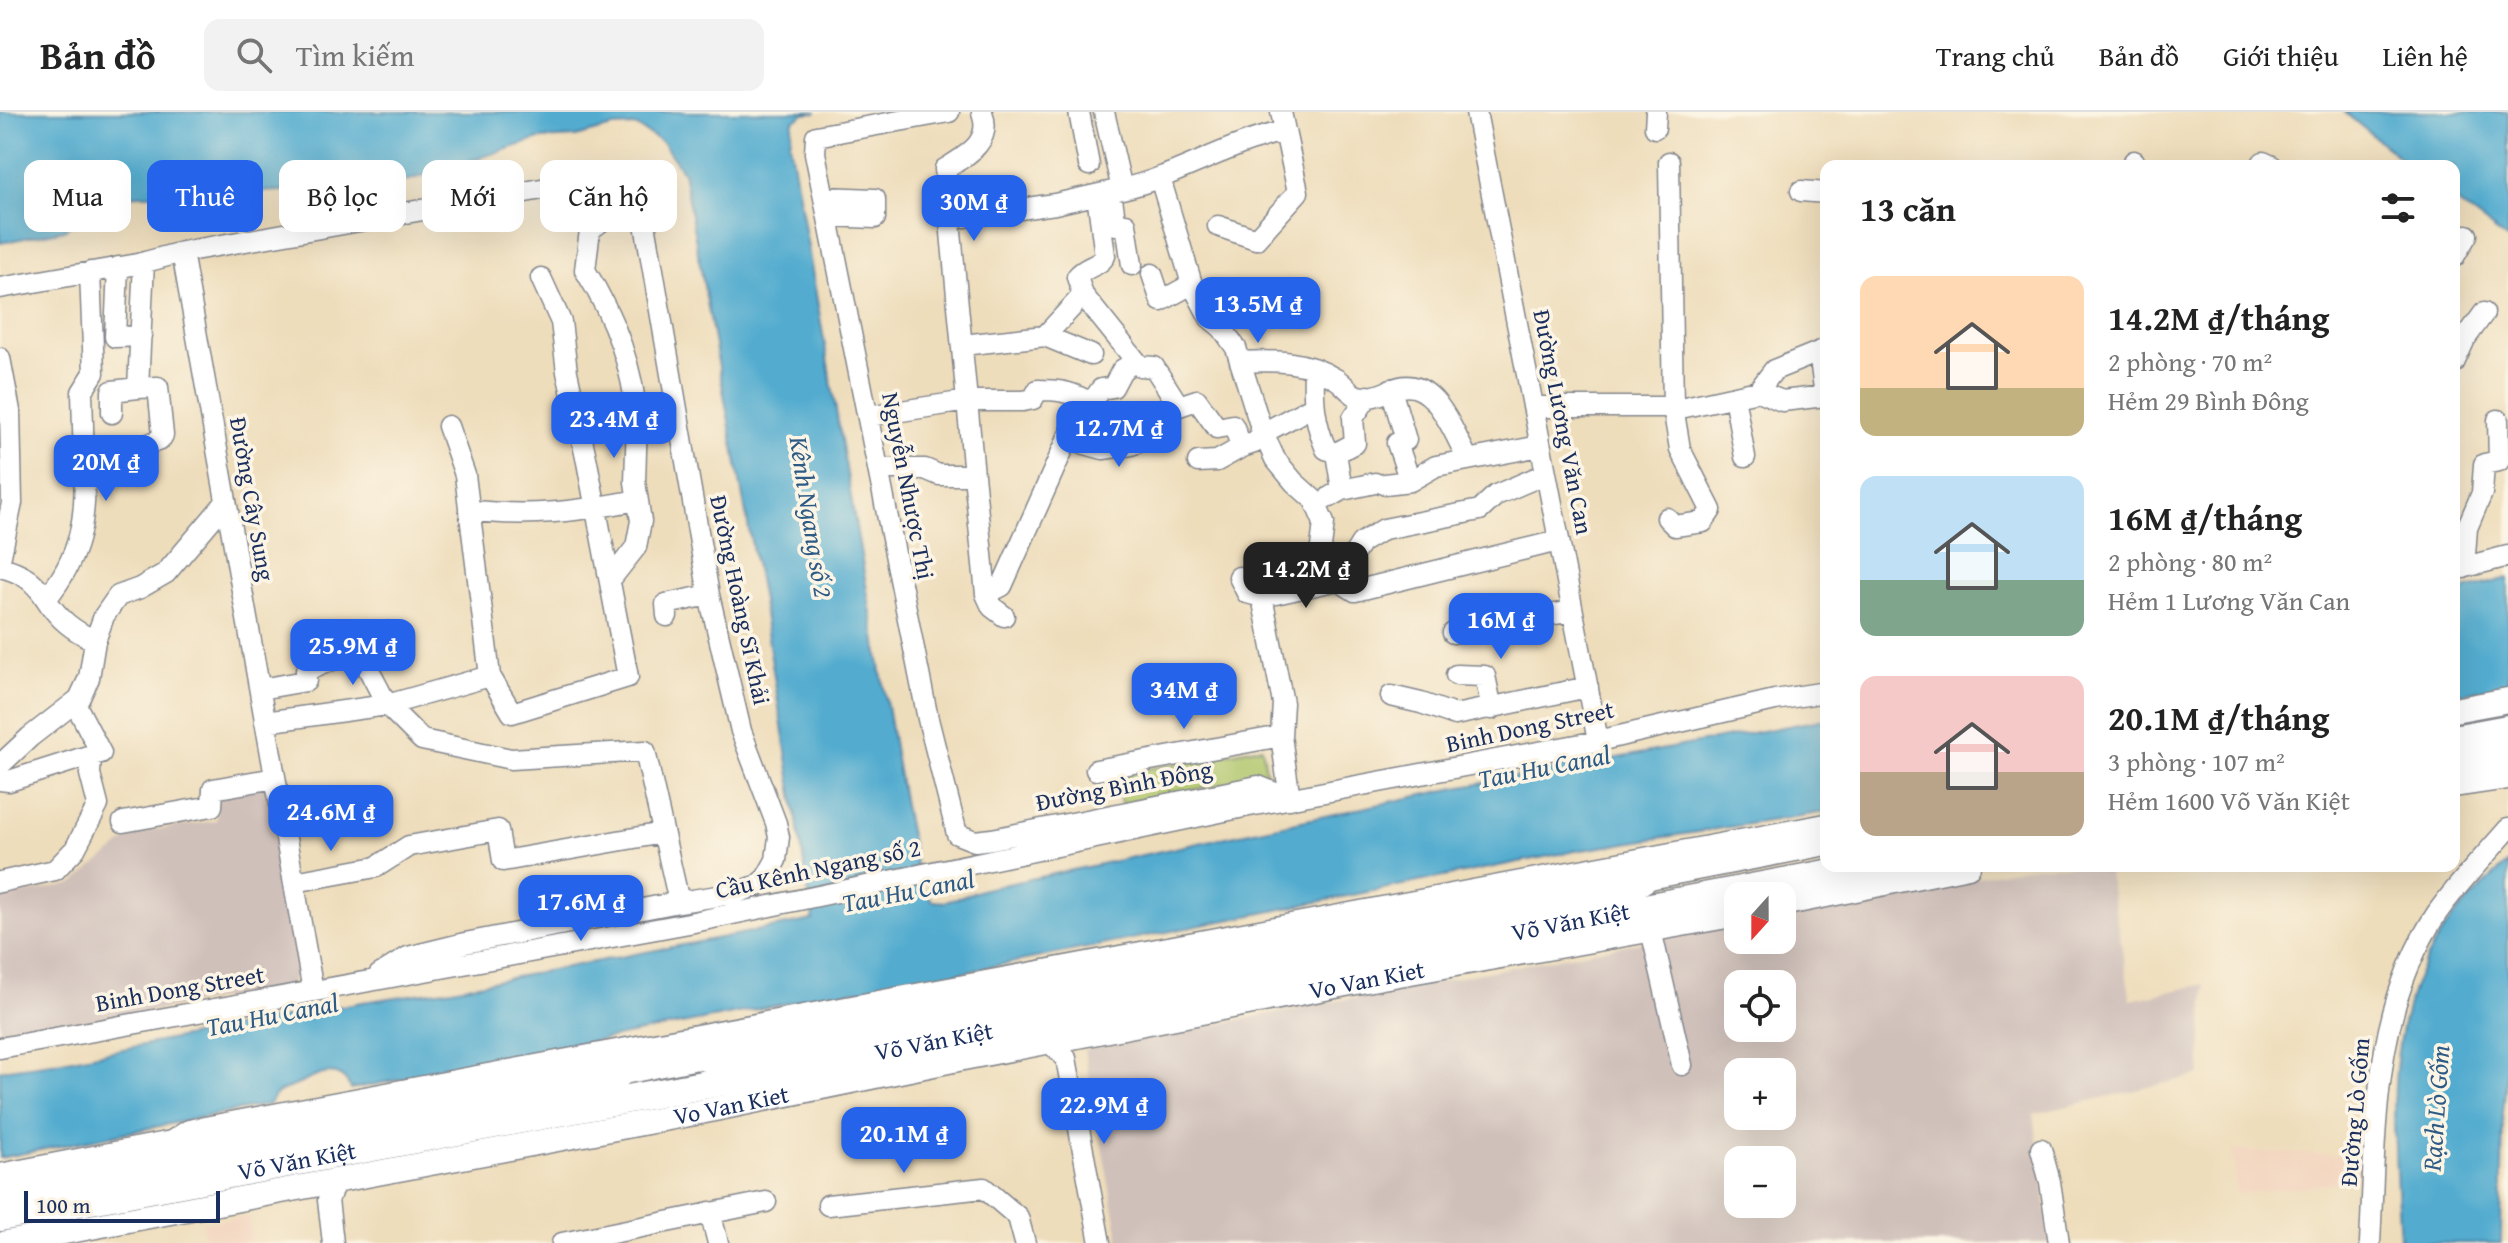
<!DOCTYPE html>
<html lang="vi">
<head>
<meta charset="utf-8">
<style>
	body { margin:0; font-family:"Gentium Book Plus",serif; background:#f2f2f2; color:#222; height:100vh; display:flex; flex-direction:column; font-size:30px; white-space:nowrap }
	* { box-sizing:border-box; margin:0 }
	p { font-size:26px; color:#767676 }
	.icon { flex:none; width:44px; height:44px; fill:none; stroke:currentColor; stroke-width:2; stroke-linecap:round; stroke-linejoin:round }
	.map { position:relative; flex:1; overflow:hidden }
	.panel { position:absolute; left:1820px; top:48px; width:640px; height:712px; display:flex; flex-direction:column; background:#fff; border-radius:16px; box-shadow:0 8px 32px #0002 }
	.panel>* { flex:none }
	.top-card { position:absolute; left:24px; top:48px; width:760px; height:72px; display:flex; gap:16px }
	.needle { width:52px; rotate:201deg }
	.tools { position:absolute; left:1724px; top:770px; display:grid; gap:16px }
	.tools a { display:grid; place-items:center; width:72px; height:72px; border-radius:16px; background:#fff; box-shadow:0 8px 32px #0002; font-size:40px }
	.scale { position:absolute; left:24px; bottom:20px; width:196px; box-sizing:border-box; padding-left:8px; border:4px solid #1b2f5e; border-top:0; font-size:22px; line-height:28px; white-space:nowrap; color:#1b2f5e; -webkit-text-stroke:6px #fcf5e5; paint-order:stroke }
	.price { position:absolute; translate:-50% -68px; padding:0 18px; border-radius:16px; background:#2563eb; color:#fff; font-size:26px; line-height:52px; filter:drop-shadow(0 2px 4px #0008) }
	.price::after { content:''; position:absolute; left:50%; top:48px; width:24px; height:18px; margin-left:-12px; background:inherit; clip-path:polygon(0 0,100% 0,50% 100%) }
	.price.active { background:#222; color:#fff }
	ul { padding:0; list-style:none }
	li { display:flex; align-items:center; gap:24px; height:200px; padding:0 40px }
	li span { display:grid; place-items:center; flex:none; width:224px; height:160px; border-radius:16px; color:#555 }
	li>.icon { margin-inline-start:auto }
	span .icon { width:96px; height:96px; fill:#fffc; stroke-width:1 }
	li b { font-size:34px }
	h2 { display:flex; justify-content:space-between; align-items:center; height:96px; padding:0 40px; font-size:34px }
	.chip { padding:0 28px; border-radius:16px; background:#fff; box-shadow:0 8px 32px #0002; font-size:28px; line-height:72px }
	.chip.active { background:#2563eb; color:#fff }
	header { display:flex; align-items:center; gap:48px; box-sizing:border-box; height:112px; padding:0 40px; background:#fff; border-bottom:2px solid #e0e0e0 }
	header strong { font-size:38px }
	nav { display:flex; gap:44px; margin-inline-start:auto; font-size:28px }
	.search { width:560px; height:72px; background:#f2f2f2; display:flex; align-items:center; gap:20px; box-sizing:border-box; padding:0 28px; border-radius:16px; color:#767676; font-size:30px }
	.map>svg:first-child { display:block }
	.built { fill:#f2d4be }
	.industrial { fill:#cfc0ba; fill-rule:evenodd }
	.green { fill:#afc569; stroke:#657a64; stroke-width:2 }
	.water { fill:#52accf; stroke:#366e96; stroke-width:2 }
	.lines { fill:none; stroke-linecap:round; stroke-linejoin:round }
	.minor-casing { stroke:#84868c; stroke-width:23 }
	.major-casing { stroke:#84868c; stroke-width:27 }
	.highway-casing { stroke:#84868c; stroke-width:31 }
	.minor { stroke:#fff; stroke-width:20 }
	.major { stroke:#fff; stroke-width:24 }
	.highway { stroke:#fff; stroke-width:28 }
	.labels { text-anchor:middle; stroke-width:7; stroke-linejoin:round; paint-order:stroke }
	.street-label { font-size:24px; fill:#1b2f5e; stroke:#fcf5e5 }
	.water-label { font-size:26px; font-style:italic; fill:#2e5b86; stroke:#fcf5e5 }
</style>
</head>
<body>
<header>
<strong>Bản đồ</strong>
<div class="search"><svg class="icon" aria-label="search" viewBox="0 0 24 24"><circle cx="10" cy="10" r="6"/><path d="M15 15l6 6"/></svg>Tìm kiếm</div>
<nav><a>Trang chủ</a><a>Bản đồ</a><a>Giới thiệu</a><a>Liên hệ</a></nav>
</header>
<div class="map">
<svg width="2508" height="1131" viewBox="0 0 2508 1131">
	<rect width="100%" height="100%" fill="#fcf5e5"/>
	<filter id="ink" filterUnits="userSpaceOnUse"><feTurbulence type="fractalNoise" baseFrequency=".0125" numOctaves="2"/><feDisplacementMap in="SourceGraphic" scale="16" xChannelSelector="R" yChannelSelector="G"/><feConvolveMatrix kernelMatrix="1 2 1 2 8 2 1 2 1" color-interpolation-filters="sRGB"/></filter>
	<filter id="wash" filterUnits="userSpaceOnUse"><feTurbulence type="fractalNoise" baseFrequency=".006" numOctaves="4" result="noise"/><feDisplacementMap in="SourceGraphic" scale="32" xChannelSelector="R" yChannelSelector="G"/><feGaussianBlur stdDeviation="1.8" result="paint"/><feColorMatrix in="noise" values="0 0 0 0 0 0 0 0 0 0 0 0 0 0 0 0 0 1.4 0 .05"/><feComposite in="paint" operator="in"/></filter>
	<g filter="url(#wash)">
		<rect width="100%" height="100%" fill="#edb"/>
		<path class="built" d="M2232,1038l138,7 -2,23 -132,14z
			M249,1105l2,26h-47l-1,-21z"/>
		<path class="industrial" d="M266,673l32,187 -10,15 -288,51v-140l72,-14 65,-52 79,-11 2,-29z
			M2036,754h71l24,134 74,-16 -5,91 -166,39 16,129h-930l-36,-193 654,-127v17h44v-25zM1738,872h44v44h-44zM1738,960h44v44h-44zM1738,1048h44v44h-44z"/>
		<path class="green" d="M1262,635l5,29 -146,28 -6,-29z"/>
		<path class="water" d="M0,0h817l-13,2 -11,7 -3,22 115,668 16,77 12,13 12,1 39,-13 462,-99 380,-71v93l-251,39 -696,138 -29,2 -499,98c-12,-25 -32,-15 -50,-6 -15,7 -24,6 -32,21l-269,54v-88l52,-7 310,-61 90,-13 361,-69 -52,-325 -78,-423 -21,-30 -27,-16 -23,1 -36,10 -37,2 -155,49 -273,8 -47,34 -64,13z
			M2344,0h164v128l-54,-40v-34h-44z
			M2508,466v107l-54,10v-102z
			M2508,751v198l-5,52 -2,130h-101c-5,-112 -24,-229 52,-324 16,-20 37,-39 56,-56z"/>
	</g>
	<g filter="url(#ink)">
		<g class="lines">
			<defs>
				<path id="minor" d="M949,0l-133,24 -1,17 113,566 29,115 18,7 17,-2 266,-53 32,13 -9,-63 2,-33 -21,-106
					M982,0c11,30 -15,43 -37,57l22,232h56l10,-2 5,-9c18,0 31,1 47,10
					M1079,0l10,53
					M1476,0l122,629
					M1655,16l1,-16
					M2133,54l1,-5
					M2261,54l2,-4 9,4
					M599,67l9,37 -18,14 -5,40c28,45 48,97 52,150
					M1122,77c57,-13 106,-46 163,-58l-4,-19
					M1801,79l25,2
					M1111,80l5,33 10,-1 6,41
					M824,85l51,2v19l-47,-2
					M950,107l105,-15 67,-15 -18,-77
					M1218,114l38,13 42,-47 -13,-61
					M182,140l131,739
					M2454,145l13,-22
					M144,150l-6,126 20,-1 5,48 -3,5c-13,3 -18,9 -29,17 -13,8 -32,7 -47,6 3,54 -3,94 -38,136 13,21 27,31 49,42l9,-25 14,-20 22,-8 26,-15 60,-71
					M118,155l-3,70 26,-1
					M1152,162l9,27 31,-17 -32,-106
					M1192,172l18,34 12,10 14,20 25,80 14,31 19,23 20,18 10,23 -3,24 8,35
					M0,176l138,-24 44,-12 440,-77 16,8 71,412 32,136 35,92 3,14 -3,23 -10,18 -8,7 -21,8 -58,9 -214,41 -57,14 -29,18
					M1083,183l-6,-18c8,-11 22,-10 28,-21l-8,-61
					M1045,224l38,-41 57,71 14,1 25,39 18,-6 20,28 16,-3 9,22 12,-4 9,-10 49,-26
					M962,233l83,-9 46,19
					M0,246l10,53 2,92 -12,57
					M1240,250c36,-2 65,-2 96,17 7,4 12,12 19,16 13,5 24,0 36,-5 42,-19 60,39 77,69
					M2454,251l11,-24 19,-26
					M1314,257c-1,30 0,52 12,80l10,4 6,37
					M1391,277l15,51 -9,3 13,38
					M1758,279l24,10 43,-5 -6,-44
					M1734,284l11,61
					M1533,295h152l73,-16 16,-21 52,-21
					M112,301v-22l26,-3
					M868,304l99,-15 7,74
					M448,314l17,49 25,201 22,37 116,-36 -41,-215 -20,-90 -6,-50 -20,-44
					M1067,327l36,10 28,-4 36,-14
					M1336,341l19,-10 -2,-25 15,-22
					M1198,350l19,-1 25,-14
					M84,351l-2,-71 12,-19 -4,-101
					M879,357h46l14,6h35l12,119 6,13 12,9
					M1385,372l25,-3 26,-15 104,-20
					M1330,385l12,-7 33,-7
					M469,398c58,8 112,1 168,-10
					M1667,406l8,8 28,-4 8,-12 -31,-61 -7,-42 -4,-245
					M0,455c21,5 34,13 46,32
					M2464,456l3,-40 15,-35 2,-29 15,-3 -1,-41
					M2454,458l54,-14
					M1239,465l8,16 15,4 76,-17
					M610,468l26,-33 5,-26 -6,-39 2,-62 41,-4
					M1338,468l23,-37 23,-14 96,-19 16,-15 49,-21
					M1338,468l17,11 203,-50
					M986,482l16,-8 83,-186 9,-1 7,-10 12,-2 9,-17 14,-9
					M667,504l-1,-12 43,-9
					M1453,521l119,-22
					M358,537l29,56 35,35 89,19 134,-8 34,151
					M1456,563l29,1 7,33
					M260,577l46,-8v-10l52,-22 -2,-6 31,-11
					M1391,584l30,7 34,12 133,-28
					M265,610l122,-17 103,-29
					M0,653l30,-28 49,-38 10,-21 6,-37
					M1096,658l185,-34
					M0,668l9,1 82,-26
					M123,710l89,-16 1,-17 62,-11
					M0,770l55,-12 20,-21 23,-44 -8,-31 1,-19 10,-2 -26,-50
					M294,770l82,-15 33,-21 89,-16 5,31 160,-28
					M1651,818l31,135
					M1049,930l17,16 34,185
					M0,936l689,-125 555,-116 354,-66 177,-41 51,-8
					M2041,1037l9,33 9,61
					M828,1093l156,-17 34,29 7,26
					M710,1100l8,31
					M333,1131l-5,-43 8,-20
					M562,1131l204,-41
					M2370,1131c6,-112 2,-233 67,-330 21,-30 47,-56 71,-84"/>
				<g id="major">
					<path d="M2454,598l54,-10"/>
					<path d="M2454,673l54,-8"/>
					<path d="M1782,792l186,-38"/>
					<path d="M172,1031l17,-11 1637,-306"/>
					<path d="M0,1064l172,-33 14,1"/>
					<path id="s1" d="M6,1131l694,-131 263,-54 419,-81 356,-63"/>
				</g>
				<g id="highway">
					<path d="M2454,627l54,-10"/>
					<path d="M2454,652l54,-10"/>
					<path d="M0,1081l614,-116 9,-7 74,-15 15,3 923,-174 14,-9 177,-34"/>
					<path id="s2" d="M0,1105l1869,-351"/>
				</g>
			</defs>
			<use href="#minor" class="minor-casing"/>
			<use href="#major" class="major-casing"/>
			<use href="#highway" class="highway-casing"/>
			<use href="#minor" class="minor"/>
			<use href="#major" class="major"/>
			<use href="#highway" class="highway"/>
		</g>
	</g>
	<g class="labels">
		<g class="street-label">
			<text transform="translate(1563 310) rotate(79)" y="8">Đường Lương Văn Can</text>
			<text transform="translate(908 374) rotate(79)" y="8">Nguyễn Nhược Thị</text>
			<text transform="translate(252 387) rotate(80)" y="8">Đường Cây Sung</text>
			<text transform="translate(740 488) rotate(78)" y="8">Đường Hoàng Sĩ Khải</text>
			<text transform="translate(1530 615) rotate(-12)" y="8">Binh Dong Street</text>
			<text transform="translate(1124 674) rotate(-11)" y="8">Đường Bình Đông</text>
			<text transform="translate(818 757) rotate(-12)" y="8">Cầu Kênh Ngang số 2</text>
			<text dy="8" stroke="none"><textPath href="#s2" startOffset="1598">Võ Văn Kiệt</textPath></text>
			<text dy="8" stroke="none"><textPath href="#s1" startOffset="1386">Vo Van Kiet</textPath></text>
			<text transform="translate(180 877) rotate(-10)" y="8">Binh Dong Street</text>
			<text dy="8" stroke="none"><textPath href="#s2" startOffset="950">Võ Văn Kiệt</textPath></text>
			<text dy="8" stroke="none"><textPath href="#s1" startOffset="738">Vo Van Kiet</textPath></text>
			<text transform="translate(2355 1000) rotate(-85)" y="8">Đường Lò Gốm</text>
			<text dy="8" stroke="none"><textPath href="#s2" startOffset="302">Võ Văn Kiệt</textPath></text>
		</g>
		<g class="water-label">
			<text transform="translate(811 405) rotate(81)" y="9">Kênh Ngang số 2</text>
			<text transform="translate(1544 655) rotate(-11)" y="9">Tau Hu Canal</text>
			<text transform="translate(908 779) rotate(-11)" y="9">Tau Hu Canal</text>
			<text transform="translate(272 903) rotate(-11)" y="9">Tau Hu Canal</text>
			<text transform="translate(2436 996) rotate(-86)" y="9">Rạch Lò Gốm</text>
		</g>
	</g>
</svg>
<div class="tools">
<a><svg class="needle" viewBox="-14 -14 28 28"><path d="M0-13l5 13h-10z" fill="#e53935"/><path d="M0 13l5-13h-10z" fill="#767676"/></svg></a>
<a><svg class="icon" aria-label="locate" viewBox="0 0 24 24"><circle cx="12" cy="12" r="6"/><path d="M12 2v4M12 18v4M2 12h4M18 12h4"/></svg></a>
<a>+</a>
<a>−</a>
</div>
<div class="scale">100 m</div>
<b class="price" style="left:974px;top:131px">30M ₫</b>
<b class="price" style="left:1258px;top:233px">13.5M ₫</b>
<b class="price" style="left:614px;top:348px">23.4M ₫</b>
<b class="price" style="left:1119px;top:357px">12.7M ₫</b>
<b class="price" style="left:106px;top:391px">20M ₫</b>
<b class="price active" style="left:1306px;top:498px">14.2M ₫</b>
<b class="price" style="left:1501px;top:549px">16M ₫</b>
<b class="price" style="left:353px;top:575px">25.9M ₫</b>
<b class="price" style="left:1184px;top:619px">34M ₫</b>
<b class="price" style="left:331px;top:741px">24.6M ₫</b>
<b class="price" style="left:581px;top:831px">17.6M ₫</b>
<b class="price" style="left:1104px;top:1034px">22.9M ₫</b>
<b class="price" style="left:904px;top:1063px">20.1M ₫</b>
<div class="top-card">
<a class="chip">Mua</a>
<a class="chip active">Thuê</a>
<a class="chip">Bộ lọc</a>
<a class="chip">Mới</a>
<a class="chip">Căn hộ</a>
</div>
<section class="panel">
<h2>13 căn<svg class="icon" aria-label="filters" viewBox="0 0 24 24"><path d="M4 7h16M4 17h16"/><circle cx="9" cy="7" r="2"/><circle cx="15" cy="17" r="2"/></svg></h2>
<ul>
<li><span style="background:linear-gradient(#ffd9b3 70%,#c2b280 0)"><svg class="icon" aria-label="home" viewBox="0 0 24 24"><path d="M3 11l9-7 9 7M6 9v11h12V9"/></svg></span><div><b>14.2M ₫/tháng</b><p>2 phòng · 70 m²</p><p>Hẻm 29 Bình Đông</p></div></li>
<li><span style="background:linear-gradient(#bfe0f5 65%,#7fa58c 0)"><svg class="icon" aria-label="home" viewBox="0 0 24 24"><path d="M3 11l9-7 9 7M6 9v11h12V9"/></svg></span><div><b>16M ₫/tháng</b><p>2 phòng · 80 m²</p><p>Hẻm 1 Lương Văn Can</p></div></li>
<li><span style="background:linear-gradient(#f6c9c9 60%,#b9a48a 0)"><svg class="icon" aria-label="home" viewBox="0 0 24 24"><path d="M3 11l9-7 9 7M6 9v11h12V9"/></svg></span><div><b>20.1M ₫/tháng</b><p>3 phòng · 107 m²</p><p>Hẻm 1600 Võ Văn Kiệt</p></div></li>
</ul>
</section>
</div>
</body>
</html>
